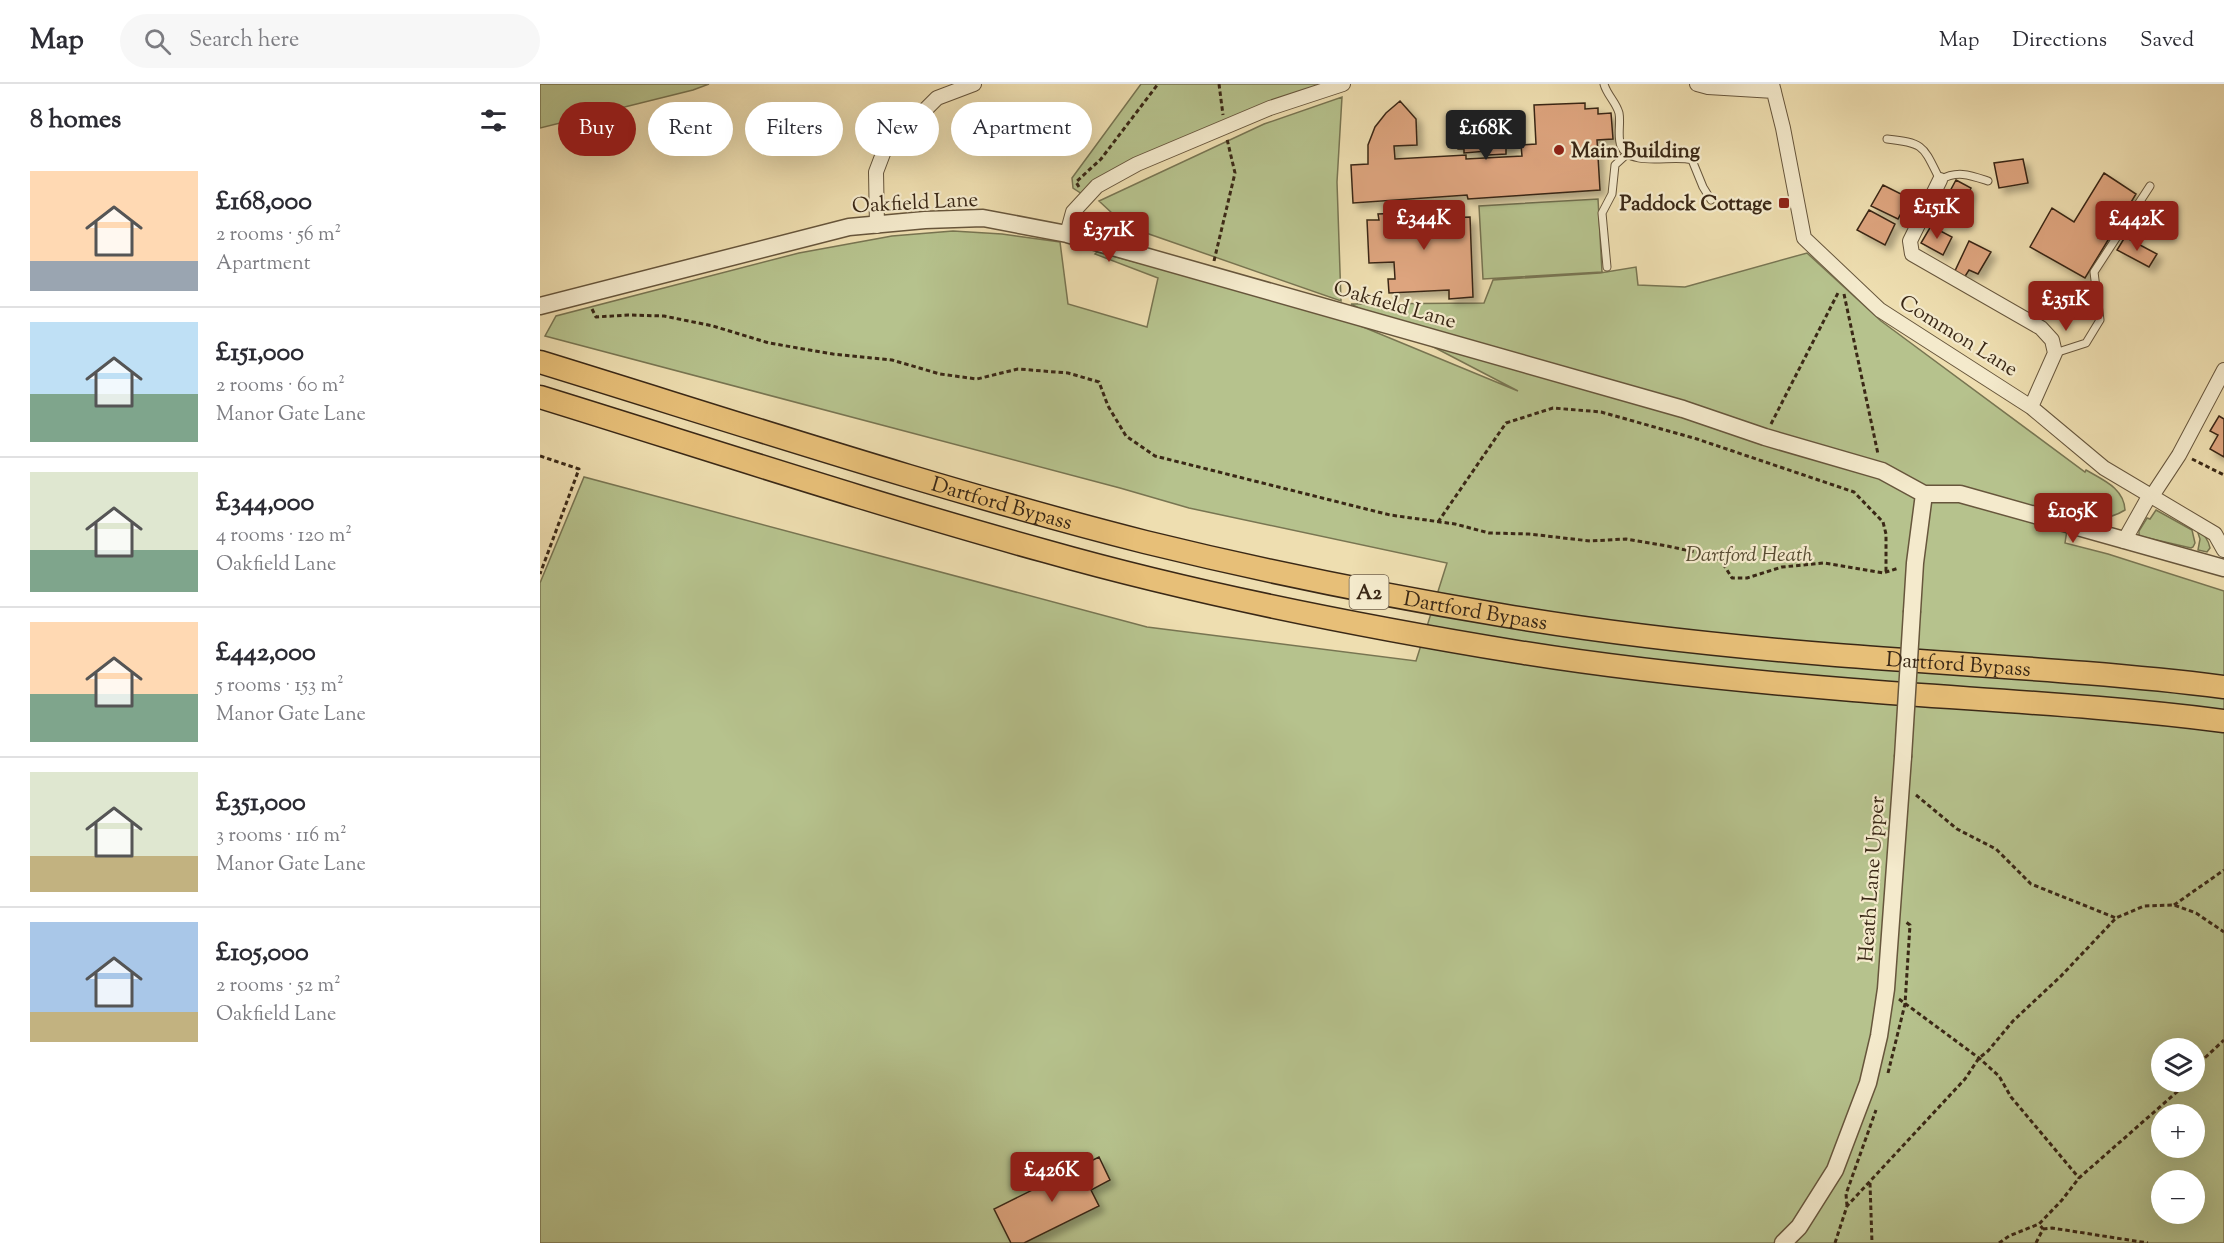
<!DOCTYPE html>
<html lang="en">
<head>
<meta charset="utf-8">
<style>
	body { margin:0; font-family:"Sorts Mill Goudy",serif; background:#f7f7f7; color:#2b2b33; height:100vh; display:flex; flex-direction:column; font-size:22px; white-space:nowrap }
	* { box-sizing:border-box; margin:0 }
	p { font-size:20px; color:#7c7c81 }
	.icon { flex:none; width:33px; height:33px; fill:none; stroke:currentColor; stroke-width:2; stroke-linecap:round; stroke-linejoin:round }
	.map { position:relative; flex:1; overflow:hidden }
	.panel { display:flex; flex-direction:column; background:#fff; width:540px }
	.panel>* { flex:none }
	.banner { position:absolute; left:18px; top:18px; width:570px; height:54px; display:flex; gap:12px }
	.fabs { position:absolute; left:1611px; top:954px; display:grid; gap:12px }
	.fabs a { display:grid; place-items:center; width:54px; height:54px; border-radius:50%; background:#fff; box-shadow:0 6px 24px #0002; font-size:30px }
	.price { position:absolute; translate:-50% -51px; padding:0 14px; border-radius:6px; background:#8f2418; color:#fff; font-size:20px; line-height:39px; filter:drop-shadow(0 2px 3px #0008) }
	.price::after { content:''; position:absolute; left:50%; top:36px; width:18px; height:14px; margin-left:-9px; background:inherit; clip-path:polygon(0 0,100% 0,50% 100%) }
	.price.selected { background:#222; color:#fff }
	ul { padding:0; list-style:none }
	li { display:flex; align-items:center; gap:18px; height:150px; padding:0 30px }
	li+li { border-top:2px solid #e1e1e2 }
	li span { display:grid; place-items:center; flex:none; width:168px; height:120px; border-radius:0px; color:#555 }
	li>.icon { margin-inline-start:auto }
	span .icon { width:72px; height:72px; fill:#fffc; stroke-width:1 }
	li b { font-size:26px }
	h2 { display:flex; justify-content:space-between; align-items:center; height:72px; padding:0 30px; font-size:26px }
	.chip { padding:0 21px; border-radius:27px; background:#fff; box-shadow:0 6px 24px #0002; font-size:21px; line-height:54px }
	.chip.selected { background:#8f2418; color:#fff }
	header { display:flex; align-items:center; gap:36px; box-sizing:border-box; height:84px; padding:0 30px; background:#fff; border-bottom:2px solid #e1e1e2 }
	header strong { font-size:28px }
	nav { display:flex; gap:33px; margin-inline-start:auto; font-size:21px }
	.search { width:420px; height:54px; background:#f7f7f7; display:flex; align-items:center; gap:15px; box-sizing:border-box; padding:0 21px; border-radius:33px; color:#7c7c81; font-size:22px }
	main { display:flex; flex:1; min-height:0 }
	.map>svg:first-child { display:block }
	.green { fill:#b6c28d; stroke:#787552; stroke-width:1.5; fill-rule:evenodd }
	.building { fill:#dda47e; stroke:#3a2816; stroke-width:1.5; filter:url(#shadow) }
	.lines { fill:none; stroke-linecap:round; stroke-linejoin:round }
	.service-casing { stroke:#67563c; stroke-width:9 }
	.minor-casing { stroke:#67563c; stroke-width:16 }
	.tertiary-casing { stroke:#67563c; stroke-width:19 }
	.trunk-casing { stroke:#3a2816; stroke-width:25 }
	.path { stroke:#3a2816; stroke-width:3; stroke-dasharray:4.5 3; stroke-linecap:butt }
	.service { stroke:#f4eacc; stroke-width:7 }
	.minor { stroke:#f4eacc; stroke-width:14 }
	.tertiary { stroke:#f4eacc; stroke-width:16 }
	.trunk { stroke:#e7bf78; stroke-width:22 }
	.tertiary-bridge-casing { stroke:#67563c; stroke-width:19; stroke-linecap:butt }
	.tertiary-bridge { stroke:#f4eacc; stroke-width:16 }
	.poi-dot { fill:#8f2418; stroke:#f4eacc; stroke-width:2 }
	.labels { text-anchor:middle; stroke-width:4.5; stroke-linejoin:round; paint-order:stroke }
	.shield { fill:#f4eacc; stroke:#72624d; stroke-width:1.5 }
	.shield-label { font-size:20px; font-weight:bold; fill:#3a2816 }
	.poi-label { font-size:21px; font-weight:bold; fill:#3a2816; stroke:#f4eacc; text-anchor:start }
	.street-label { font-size:21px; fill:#3a2816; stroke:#f4eacc }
	.park-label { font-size:21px; font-style:italic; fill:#594e34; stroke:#f4eacc }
</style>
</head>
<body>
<header>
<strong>Map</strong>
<div class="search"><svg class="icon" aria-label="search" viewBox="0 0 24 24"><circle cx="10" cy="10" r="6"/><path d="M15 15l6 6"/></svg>Search here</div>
<nav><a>Map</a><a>Directions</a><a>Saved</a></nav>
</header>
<main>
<section class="panel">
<h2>8 homes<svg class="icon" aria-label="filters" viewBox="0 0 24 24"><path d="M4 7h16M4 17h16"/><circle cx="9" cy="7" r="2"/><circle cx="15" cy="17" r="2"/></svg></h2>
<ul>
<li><span style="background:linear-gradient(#ffd9b3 75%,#9aa5b1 0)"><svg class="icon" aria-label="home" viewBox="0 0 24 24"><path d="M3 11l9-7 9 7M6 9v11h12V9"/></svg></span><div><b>£168,000</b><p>2 rooms · 56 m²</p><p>Apartment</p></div></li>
<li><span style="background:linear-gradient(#bfe0f5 60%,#7fa58c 0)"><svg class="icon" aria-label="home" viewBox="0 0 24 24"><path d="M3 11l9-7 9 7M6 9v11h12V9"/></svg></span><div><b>£151,000</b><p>2 rooms · 60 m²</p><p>Manor Gate Lane</p></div></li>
<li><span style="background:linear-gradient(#dfe7d0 65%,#7fa58c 0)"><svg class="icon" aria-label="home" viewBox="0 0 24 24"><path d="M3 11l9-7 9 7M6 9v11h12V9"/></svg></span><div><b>£344,000</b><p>4 rooms · 120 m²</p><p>Oakfield Lane</p></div></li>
<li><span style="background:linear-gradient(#ffd9b3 60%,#7fa58c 0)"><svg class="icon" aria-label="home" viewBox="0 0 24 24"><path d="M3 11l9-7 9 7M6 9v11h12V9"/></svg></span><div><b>£442,000</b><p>5 rooms · 153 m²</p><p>Manor Gate Lane</p></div></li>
<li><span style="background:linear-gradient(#dfe7d0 70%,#c2b280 0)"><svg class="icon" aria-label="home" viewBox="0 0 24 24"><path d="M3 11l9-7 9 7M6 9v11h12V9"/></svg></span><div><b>£351,000</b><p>3 rooms · 116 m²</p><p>Manor Gate Lane</p></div></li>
<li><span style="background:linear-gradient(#a9c7e8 75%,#c2b280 0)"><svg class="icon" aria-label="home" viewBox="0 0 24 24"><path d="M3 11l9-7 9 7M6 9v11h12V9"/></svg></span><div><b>£105,000</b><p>2 rooms · 52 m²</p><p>Oakfield Lane</p></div></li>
</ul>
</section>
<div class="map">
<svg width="1684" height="1159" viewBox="0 0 1684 1159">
	<defs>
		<filter id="shadow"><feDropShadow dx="5.5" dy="5.5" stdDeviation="3" flood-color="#0004"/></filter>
	</defs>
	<rect width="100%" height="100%" fill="#eedeb0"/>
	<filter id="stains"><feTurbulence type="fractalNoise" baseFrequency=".00333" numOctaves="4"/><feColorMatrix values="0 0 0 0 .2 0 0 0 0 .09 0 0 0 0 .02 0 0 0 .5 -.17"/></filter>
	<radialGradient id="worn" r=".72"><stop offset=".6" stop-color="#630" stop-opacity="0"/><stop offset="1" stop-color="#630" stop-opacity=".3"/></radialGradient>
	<path class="green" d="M0,0h169l-16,6 -153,38z
		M601,0h183l-242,110 -9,-6 -1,-10z
		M802,13l-5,85 4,119 -215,-75 -27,-25 165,-77z
		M1058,115l4,73 -119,7 -4,-73z
		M413,147l49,3 58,8 8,62 79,23 11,-49 -63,-24 2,-2 156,41 98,29 167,69 -167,-87 133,-1 9,-23 107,-7 36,-6 2,18 47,2 122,-34 74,68 204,151 1,-2c17,10 38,18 39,40 -19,12 -35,8 -55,2l-5,31 43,11 116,37v652h-1684v-660l44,-106 563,150 269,34 31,-98 -258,-55 -69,-20 -575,-152 11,-20 243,-63 93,-17zM1622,964h32v34h-32zM1622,1030h32v34h-32zM1622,1096h32v34h-32z
		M1616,426l36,20 3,13 -2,4 -2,1 -52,-12v-5l8,-13 3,1z
		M1656,443c7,7 12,11 14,21l-3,4 -9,-2 2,-11z"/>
	<path class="building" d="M860,17l16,18 1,26 -23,1 1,13 71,-4v4l56,-3 -1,-11 15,-1 -2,-39 51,-2v6l13,-1v6l13,-1 2,26 -16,1 3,50 -132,9 -1,-4 -114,8 -2,-38 17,-1v-19l7,-18 11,-14z
		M944,28h16l1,17 9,-1 2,20h-6v6l-18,1 -1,-4 -23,2v-4h-6l-1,-10 4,-1 -3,-3 -1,-7 4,-4 -1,-6 6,-1v-3l9,-1v4l6,-1 -1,-3z
		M1483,75l5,24 -29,5 -5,-25z
		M1564,89l32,21 -51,84 -55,-31 22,-39 22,14z
		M1416,96l15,8 -13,27 -16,-9z
		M1343,101l26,13 -11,21 -27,-13z
		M883,121h13v7h9v6l25,-1 3,80 -24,2v-9l-60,3 -1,-14h7l-1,-17 -25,1 -2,-43h12l-1,-6 45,-2z
		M1329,126l26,14 -10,21 -28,-15z
		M1391,142l21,11 -9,18 -22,-12z
		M1585,153l32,17 -8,13 -32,-17z
		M1429,157l22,11 -13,22 -9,-4 -5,8 -10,-5z
		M1679,332l5,3v38l-14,-8 8,-14 -8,-4z
		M559,1073l11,23 -19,10 8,16 -75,37h-13l-17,-34z"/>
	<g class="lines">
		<defs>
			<path id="service" d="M1064,0c3,11 12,18 15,29 2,10 -2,24 2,33 9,22 53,8 71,14l11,27 8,13
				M1347,55c38,4 36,7 53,41 17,-10 30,-5 48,1
				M1067,183l-5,-54 10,-19 3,-29 12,-11
				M1515,269l31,-10 14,-23 -6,-48 56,-86"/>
			<path id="minor" d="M1157,0l11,3 66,4
				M1232,0l11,44 21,110 76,72 151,97 73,61 111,66 9,16
				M1400,96l-30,61 2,13 129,74 11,12 3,13 -24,54
				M337,142l-1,-54 8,-21 53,-53 37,-14
				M527,150l6,-22 24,-26 40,-22 133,-56 73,-24
				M1584,457l23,-41 5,-4 27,-41 45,-85"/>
			<path id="tertiary" d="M0,222l309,-79 76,-7 58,-2 84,16 616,175 82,28 117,34 42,23h36l264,74
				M1372,527l3,-48 9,-69
				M1243,1159l16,-16 36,-57 33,-87 11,-47 7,-47 17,-232"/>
			<g id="trunk">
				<path id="s1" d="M0,278c201,62 401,128 605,180 118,29 236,53 356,73 111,19 223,31 335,40 129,10 259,16 388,32"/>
				<path d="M0,313c168,52 335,107 505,154 155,44 314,75 473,101 111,18 223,29 335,38 124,10 248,15 371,31"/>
			</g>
		</defs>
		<use href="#service" class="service-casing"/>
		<use href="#minor" class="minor-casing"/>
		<use href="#tertiary" class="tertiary-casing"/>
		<use href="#trunk" class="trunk-casing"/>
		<path class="path" d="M679,0l4,31
			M539,103l-3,-5 25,-23 57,-75
			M674,177l21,-88 -8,-34
			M1304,210l34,160
			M52,225l4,8 32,-2 36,1 49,10 56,17 64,11 59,6 48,14 37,5 41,-10 50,4 31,9 9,24 18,30 29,20 235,59 65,9 34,9 40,1 61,7 36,-2 41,7 47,10 8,6 10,16h15l35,-11 42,-4 59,10 16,-5
			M1231,340l68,-133
			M0,372l39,13 -39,105
			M1652,375l32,16
			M898,438l68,-99 47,-15 48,4 96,27 157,53 29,30 3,12v38
			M1376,711l41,34 39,20 35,35 85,34
			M1634,821l50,-35
			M1359,915l80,59 20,18 12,21 68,81
			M1654,984l30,-28
			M1348,989l17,-69 5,-79 -4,-3
			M1330,1099l2,60
			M1307,1122l-1,-12 30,-84
			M1503,1145l9,-1 96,15
			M1295,1159l12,-37 118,-127 14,-21 9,-7 25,-30 48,-45 55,-58 28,-12 30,-1 22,8 28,19
			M1459,1159l10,-7 30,-12
			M1496,1159l7,-14 -4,-5 23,-24 17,-22 99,-87 7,-9"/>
		<use href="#service" class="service"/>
		<use href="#minor" class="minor"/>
		<use href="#tertiary" class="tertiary"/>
		<use href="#trunk" class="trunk"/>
		<defs>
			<path id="tertiary-bridge" d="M1363,673l9,-146"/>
		</defs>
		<use href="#tertiary-bridge" class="tertiary-bridge-casing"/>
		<use href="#tertiary-bridge" class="tertiary-bridge"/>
	</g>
	<g class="poi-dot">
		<circle cx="1019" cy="66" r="6"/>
		<rect x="1238" y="113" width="12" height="12" rx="3"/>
	</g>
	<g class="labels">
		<rect class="shield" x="809.5" y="491" width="39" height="34" rx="4.5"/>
		<g class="shield-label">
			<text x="829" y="515">A2</text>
		</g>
		<g class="poi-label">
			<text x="1031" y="73">Main Building</text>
			<text x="1232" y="126" text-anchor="end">Paddock Cottage</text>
		</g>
		<g class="street-label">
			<text transform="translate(375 118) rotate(-3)" y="7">Oakfield Lane</text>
			<text transform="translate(855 220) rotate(16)" y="7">Oakfield Lane</text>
			<text transform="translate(1419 251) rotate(32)" y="7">Common Lane</text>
			<text dy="7" stroke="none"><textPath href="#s1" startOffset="483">Dartford Bypass</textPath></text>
			<text dy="7" stroke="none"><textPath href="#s1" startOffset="969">Dartford Bypass</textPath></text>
			<text dy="7" stroke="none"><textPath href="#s1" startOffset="1455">Dartford Bypass</textPath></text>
			<text transform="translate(1331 795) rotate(-86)" y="7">Heath Lane Upper</text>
		</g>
		<g class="park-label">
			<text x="1209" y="477">Dartford Heath</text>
		</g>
	</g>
	<rect width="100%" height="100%" filter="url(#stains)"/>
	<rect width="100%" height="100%" fill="url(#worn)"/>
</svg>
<div class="fabs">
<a><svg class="icon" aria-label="layers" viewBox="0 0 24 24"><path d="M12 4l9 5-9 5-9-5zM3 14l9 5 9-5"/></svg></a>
<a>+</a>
<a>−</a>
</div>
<b class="price selected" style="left:946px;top:77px">£168K</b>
<b class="price" style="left:1397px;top:156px">£151K</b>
<b class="price" style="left:884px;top:167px">£344K</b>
<b class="price" style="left:1597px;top:168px">£442K</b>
<b class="price" style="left:569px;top:179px">£371K</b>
<b class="price" style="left:1526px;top:248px">£351K</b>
<b class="price" style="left:1533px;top:460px">£105K</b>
<b class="price" style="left:512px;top:1119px">£426K</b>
<div class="banner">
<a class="chip selected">Buy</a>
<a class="chip">Rent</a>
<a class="chip">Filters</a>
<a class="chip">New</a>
<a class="chip">Apartment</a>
</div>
</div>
</main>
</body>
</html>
